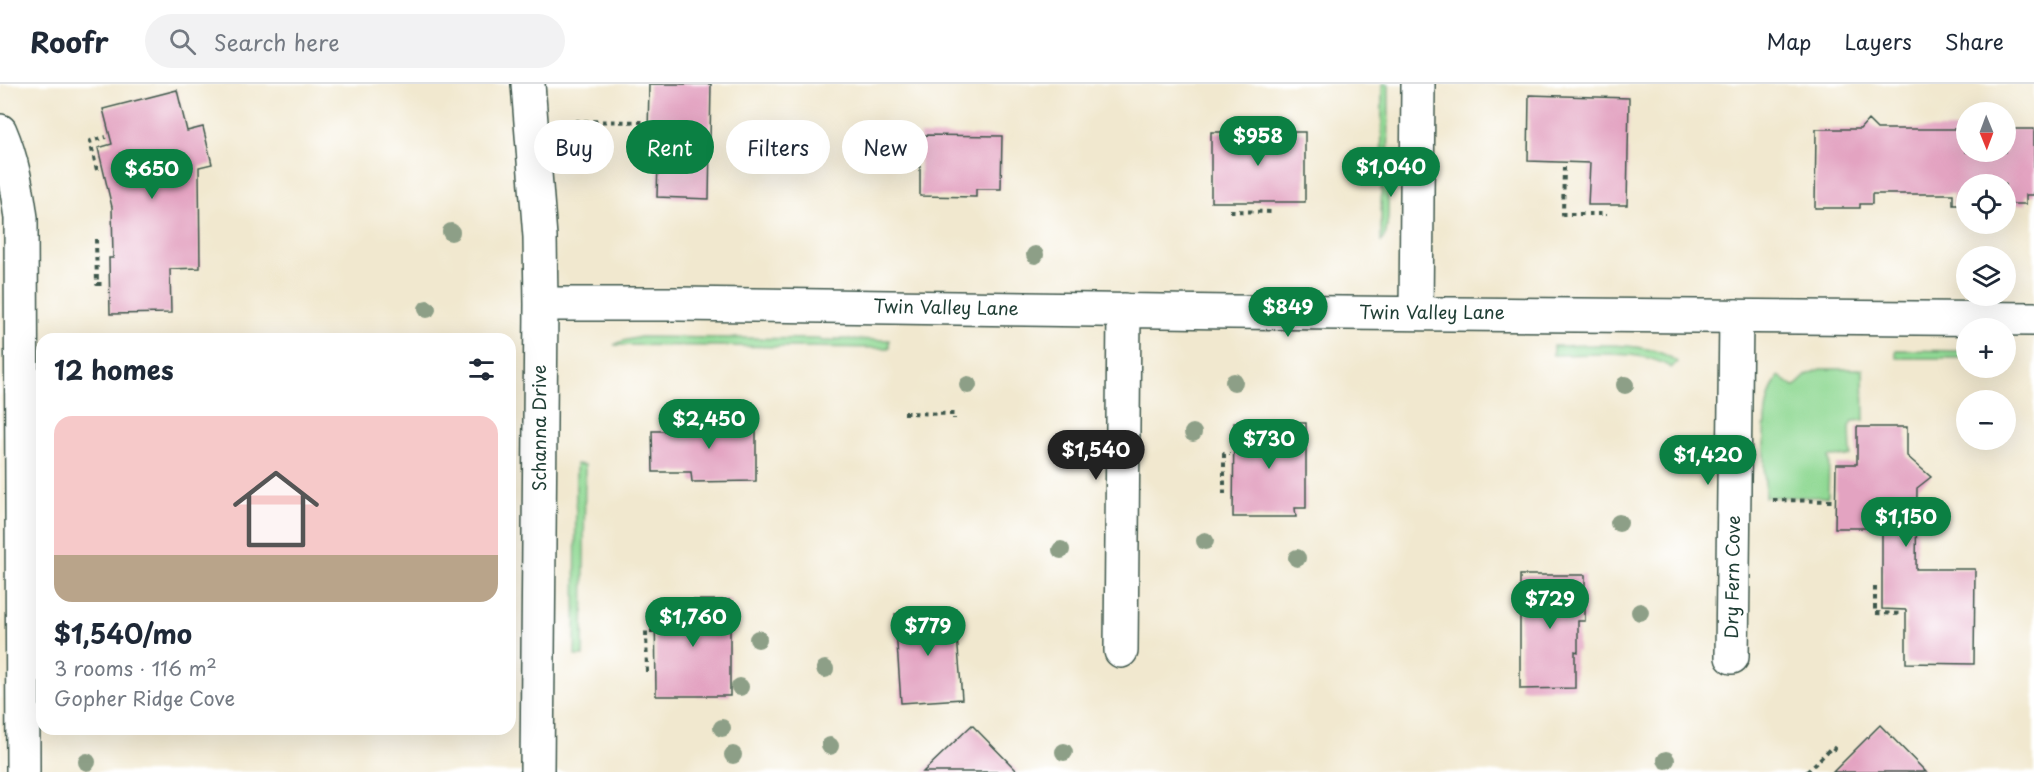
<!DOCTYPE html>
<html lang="en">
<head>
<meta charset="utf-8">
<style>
	body { margin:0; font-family:"Playpen Sans",sans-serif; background:#f2f2f3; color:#1f2937; height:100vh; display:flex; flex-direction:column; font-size:22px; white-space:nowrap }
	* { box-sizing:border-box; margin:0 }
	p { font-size:20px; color:#747a83 }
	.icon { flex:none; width:33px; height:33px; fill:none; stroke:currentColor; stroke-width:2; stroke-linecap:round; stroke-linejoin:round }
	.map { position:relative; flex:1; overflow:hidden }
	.panel { position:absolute; left:36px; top:249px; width:480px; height:402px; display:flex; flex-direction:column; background:#fff; border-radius:18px; box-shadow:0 6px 24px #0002 }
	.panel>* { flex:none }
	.hud { position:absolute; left:534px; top:36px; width:570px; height:54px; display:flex; gap:12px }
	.needle { width:39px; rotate:179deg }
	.fabs { position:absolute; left:1956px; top:18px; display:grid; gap:12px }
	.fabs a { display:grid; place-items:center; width:60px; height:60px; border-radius:50%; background:#fff; box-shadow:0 6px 24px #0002; font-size:30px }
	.price { position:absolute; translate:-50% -51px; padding:0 14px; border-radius:21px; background:#0b8043; color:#fff; font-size:20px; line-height:39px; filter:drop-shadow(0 2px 3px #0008) }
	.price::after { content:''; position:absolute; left:50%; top:36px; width:18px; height:14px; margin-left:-9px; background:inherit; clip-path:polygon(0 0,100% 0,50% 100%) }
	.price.on { background:#222; color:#fff }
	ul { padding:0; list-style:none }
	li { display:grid; align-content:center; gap:12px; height:318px; padding:0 18px }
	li+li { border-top:2px solid #e0e1e3 }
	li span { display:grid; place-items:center; height:186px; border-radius:18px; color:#555 }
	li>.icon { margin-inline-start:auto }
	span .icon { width:108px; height:108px; fill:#fffc; stroke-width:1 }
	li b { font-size:26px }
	h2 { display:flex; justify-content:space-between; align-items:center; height:72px; padding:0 18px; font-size:26px }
	.chip { padding:0 21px; border-radius:27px; background:#fff; box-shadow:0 6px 24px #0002; font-size:21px; line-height:54px }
	.chip.on { background:#0b8043; color:#fff }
	header { display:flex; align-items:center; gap:36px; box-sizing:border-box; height:84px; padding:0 30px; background:#fff; border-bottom:2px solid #e0e1e3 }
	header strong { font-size:28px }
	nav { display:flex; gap:33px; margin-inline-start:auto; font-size:21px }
	.search { width:420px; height:54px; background:#f2f2f3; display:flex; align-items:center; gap:15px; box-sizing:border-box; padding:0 21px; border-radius:33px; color:#747a83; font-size:22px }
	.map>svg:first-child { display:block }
	.green { fill:#91d994; stroke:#588b64; stroke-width:1.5 }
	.building { fill:#e3a3c1 }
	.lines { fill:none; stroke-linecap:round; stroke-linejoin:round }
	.minor-casing { stroke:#3e574b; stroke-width:36 }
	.path { stroke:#3e574b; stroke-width:4; stroke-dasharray:4.5 4.5; stroke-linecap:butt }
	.minor { stroke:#fff; stroke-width:33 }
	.tree { fill:#8d9f87 }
	.labels { text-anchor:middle; stroke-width:5; stroke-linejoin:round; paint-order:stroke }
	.street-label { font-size:18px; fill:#1f3d34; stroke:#fff }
</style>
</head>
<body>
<header>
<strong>Roofr</strong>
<div class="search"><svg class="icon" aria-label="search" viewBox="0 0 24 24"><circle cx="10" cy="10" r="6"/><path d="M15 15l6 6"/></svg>Search here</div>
<nav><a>Map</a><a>Layers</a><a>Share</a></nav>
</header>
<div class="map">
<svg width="2034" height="688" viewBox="0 0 2034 688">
	<rect width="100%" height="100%" fill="#fff"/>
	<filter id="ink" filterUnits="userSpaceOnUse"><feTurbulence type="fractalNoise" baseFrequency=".0167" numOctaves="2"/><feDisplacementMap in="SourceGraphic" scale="12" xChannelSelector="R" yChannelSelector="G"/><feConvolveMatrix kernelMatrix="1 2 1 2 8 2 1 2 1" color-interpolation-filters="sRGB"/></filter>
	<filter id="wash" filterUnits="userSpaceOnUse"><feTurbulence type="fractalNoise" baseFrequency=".008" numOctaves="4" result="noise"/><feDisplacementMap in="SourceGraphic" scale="24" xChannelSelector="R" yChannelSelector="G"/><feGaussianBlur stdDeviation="1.35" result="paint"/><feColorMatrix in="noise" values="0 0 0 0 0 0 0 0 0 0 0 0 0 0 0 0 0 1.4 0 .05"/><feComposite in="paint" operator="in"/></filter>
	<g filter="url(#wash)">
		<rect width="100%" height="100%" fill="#f1e8cf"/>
		<path class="green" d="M1382,0h7l-1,134 -2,15 -5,10z
			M640,253l180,2 1,2h14v-2l54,1v8l-275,-3 9,-4z
			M1553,262c35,0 96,-7 124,16l-6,6c-29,-20 -83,-13 -118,-13z
			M1896,266l70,1v7h-70z
			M1821,285h42l1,51 -11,1 -3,6 1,29 -22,1 -1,40h-63c0,-34 -7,-95 14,-121l15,11 13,-12z
			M576,380l9,1 -2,191h-8z"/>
		<g id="blocks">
			<path class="building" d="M649,0h62l-2,115 -52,-2 1,-36 -19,-18 9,-9z
				M177,6l10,41 16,-4 9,37 -13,3 1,101 -30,1 1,44 -61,1 -1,-56h4l-1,-51 -14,-59 14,-4 -9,-35z
				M1529,11l100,3 -2,107h-39l2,-42 -62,-2z
				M1868,36l9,9h89v23h40v-23h28v66h-8v9h-20v-20h-40v20h-13v-10h-81v10h-12v4h-45l1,-79h44z
				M1211,48h94v70h-94z
				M920,51l82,1 -1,53h-25v8l-56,-1z
				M692,332l64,1v64l-64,1 -1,-10h-38l-1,-41h40z
				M1234,339h72v85h-11l1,9h-63z
				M1857,343h50v29l24,21 -14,11 -1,81h59l-1,95 -68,-1v-53l-24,-1v-81h-47l1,-64h21z
				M1520,491h65v46h-7v31l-3,-1v37l-55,1z
				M655,516h75v96h-74z
				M955,526l7,89 -61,4 -6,-89z
				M972,641l46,47h-95z
				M1880,641l46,47h-93z"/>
		</g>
	</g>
	<g filter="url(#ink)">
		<use href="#blocks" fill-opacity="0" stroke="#3e574b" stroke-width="1.5"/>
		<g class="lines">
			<defs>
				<path id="minor" d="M528,0l12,153 1,67 -4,468
					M0,47c12,28 17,57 21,87l2,554
					M541,220h138l551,8 804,7
					M1416,229l2,-229
					M1121,567l3,-341
					M1732,573l4,-341"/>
			</defs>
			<use href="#minor" class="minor-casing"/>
			<path class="path" d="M575,37l69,1
				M1564,83l-1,47h44
				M97,86l-7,-29 16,-4
				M1230,127l43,1
				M96,155l1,45h6
				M904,329l50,1v5
				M1224,410v-40h6
				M1773,416l60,1
				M1875,503v26l28,1
				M647,588l-1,-41h8
				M1807,688l25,-25 4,3"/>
			<use href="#minor" class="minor"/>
		</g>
		<g class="tree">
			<circle cx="451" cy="148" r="9"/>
			<circle cx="1035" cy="171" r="9"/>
			<circle cx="427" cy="225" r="9"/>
			<circle cx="1234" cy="298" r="9"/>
			<circle cx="968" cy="301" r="9"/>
			<circle cx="1625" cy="301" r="9"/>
			<circle cx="1193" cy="349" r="9"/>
			<circle cx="1619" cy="439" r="9"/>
			<circle cx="1205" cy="457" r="9"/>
			<circle cx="1061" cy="466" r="9"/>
			<circle cx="1297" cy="474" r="9"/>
			<circle cx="1640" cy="528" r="9"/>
			<circle cx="758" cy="555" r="9"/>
			<circle cx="825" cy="585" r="9"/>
			<circle cx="740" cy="603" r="9"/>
			<circle cx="722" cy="644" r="9"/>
			<circle cx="830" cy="662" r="9"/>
			<circle cx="1064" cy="668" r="9"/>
			<circle cx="733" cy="671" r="9"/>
			<circle cx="1666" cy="676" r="9"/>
			<circle cx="87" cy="678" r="9"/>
		</g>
	</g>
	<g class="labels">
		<g class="street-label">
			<text transform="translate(946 224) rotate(1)" y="6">Twin Valley Lane</text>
			<text x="1432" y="235">Twin Valley Lane</text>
			<text transform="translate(540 344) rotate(-90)" y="6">Schanna Drive</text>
			<text transform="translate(1733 493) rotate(-89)" y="6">Dry Fern Cove</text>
		</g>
	</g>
</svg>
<div class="fabs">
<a><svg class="needle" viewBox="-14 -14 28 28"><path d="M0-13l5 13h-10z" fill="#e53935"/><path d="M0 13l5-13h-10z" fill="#747a83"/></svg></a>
<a><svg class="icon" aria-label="locate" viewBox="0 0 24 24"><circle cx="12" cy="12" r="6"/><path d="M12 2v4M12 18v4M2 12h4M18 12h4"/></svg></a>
<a><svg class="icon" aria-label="layers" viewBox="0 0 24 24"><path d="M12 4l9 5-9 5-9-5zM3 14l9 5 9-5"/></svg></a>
<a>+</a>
<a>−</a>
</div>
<b class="price" style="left:1258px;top:83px">$958</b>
<b class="price" style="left:1391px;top:114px">$1,040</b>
<b class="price" style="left:152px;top:116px">$650</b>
<b class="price" style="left:1288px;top:254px">$849</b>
<b class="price" style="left:709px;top:366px">$2,450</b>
<b class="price" style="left:1269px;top:386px">$730</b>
<b class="price on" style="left:1096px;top:397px">$1,540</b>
<b class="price" style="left:1708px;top:402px">$1,420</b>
<b class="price" style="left:1906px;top:464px">$1,150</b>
<b class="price" style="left:1550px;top:546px">$729</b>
<b class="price" style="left:693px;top:564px">$1,760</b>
<b class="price" style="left:928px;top:573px">$779</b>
<div class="hud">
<a class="chip">Buy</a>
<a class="chip on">Rent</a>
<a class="chip">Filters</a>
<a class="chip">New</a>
</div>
<section class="panel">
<h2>12 homes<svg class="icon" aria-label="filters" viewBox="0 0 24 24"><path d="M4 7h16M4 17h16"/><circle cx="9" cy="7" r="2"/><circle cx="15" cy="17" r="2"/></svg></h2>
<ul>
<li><span style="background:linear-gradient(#f6c9c9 75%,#b9a48a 0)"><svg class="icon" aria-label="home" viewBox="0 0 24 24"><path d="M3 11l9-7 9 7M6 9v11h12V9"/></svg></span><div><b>$1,540/mo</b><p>3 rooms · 116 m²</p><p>Gopher Ridge Cove</p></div></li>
</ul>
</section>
</div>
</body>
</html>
